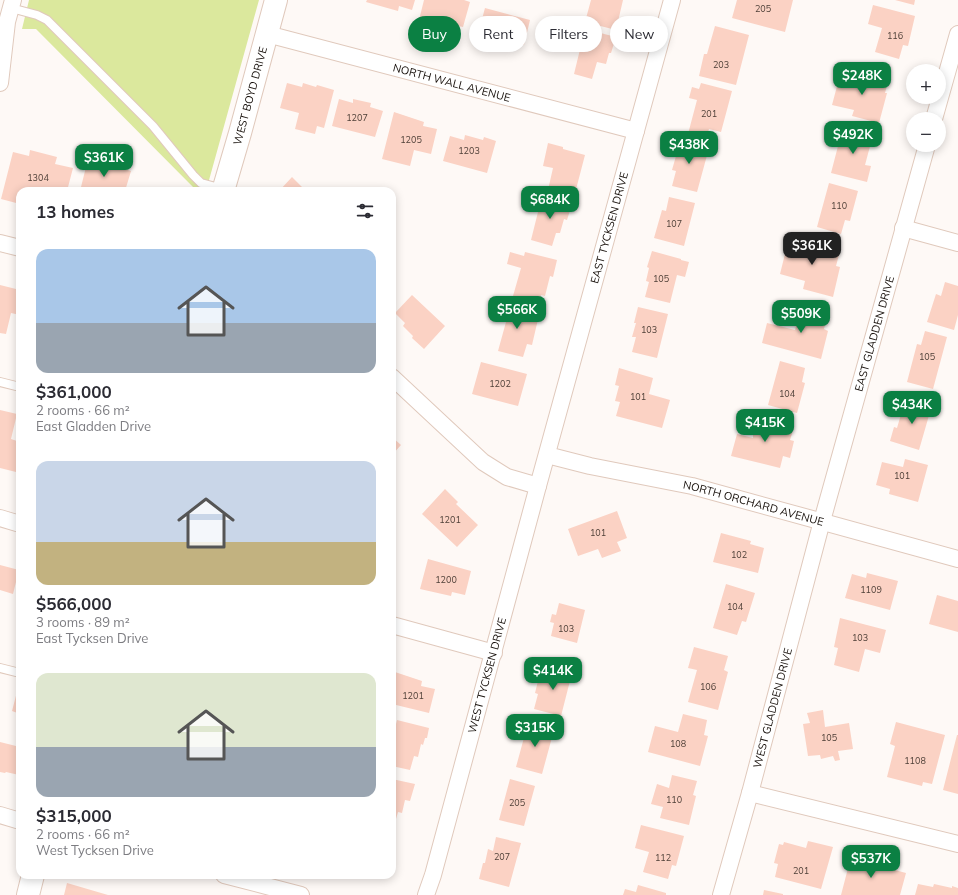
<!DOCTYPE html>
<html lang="en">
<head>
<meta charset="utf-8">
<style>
	body { margin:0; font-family:Mulish,sans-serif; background:#f7f7f7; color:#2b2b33; height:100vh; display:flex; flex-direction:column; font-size:15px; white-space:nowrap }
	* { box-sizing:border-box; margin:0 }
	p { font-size:13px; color:#7c7c81 }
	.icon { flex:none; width:22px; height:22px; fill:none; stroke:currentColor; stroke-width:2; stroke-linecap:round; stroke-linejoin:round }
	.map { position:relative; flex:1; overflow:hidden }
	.details { position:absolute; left:16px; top:187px; width:380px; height:692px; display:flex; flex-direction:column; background:#fff; border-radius:12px; box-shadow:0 2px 10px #0003 }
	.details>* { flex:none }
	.hud { position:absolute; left:408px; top:16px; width:380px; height:36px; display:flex; gap:8px }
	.controls { position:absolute; left:906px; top:64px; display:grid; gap:8px }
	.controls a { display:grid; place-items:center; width:40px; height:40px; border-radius:50%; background:#fff; box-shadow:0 2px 10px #0003; font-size:20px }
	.price { position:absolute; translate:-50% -34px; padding:0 9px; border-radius:8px; background:#0b8043; color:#fff; font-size:13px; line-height:26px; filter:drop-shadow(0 1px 2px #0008) }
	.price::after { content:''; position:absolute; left:50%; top:24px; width:12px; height:9px; margin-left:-6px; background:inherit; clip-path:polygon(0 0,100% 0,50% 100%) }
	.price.selected { background:#222; color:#fff }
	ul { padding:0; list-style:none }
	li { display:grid; align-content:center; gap:8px; height:212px; padding:0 20px }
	li span { display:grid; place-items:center; height:124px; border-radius:12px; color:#555 }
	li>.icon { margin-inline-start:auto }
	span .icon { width:72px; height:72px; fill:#fffc; stroke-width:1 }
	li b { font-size:17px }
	h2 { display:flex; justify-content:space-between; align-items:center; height:48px; padding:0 20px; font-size:17px }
	.pill { padding:0 14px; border-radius:18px; background:#fff; box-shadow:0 2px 10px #0003; font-size:14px; line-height:36px }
	.pill.selected { background:#0b8043; color:#fff }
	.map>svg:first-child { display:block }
	.green { fill:#dbe89d }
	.building { fill:#fbd2c4 }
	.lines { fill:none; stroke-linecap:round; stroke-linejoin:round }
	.lane-casing { stroke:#e0c9bc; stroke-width:10 }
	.street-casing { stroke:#e0c9bc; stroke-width:18 }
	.secondary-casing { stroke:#e0c9bc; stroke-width:24 }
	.lane { stroke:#fff; stroke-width:8 }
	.street { stroke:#fff; stroke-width:16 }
	.secondary { stroke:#fff; stroke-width:22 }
	.labels { text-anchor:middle; stroke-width:4; stroke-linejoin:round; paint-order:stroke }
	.number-label { font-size:9px; fill:#4f4038 }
	.street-label { font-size:11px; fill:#160f0a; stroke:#fff }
</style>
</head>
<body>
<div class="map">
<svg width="958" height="895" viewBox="0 0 958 895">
	<rect width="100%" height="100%" fill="#fef9f6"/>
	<path class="green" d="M29,0h230l-53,191h-9l-161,-162h-14z"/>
	<path class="building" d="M367,0h48l-3,10 -13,-4 -1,5 -32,-9z
		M424,0h40l6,2 -7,25 -13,-3 -1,4 -30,-8z
		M591,0h32l-7,30 -31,-8z
		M737,0h56l-8,32 -53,-14z
		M895,0h20l-1,5z
		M873,5l42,11 -7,30 -5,-1 -4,14 -24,-7 7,-24 -14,-4z
		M485,8l45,12 -6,25 -15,-4 -1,4 -14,-3 -1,4 -17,-5z
		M715,26l34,9 -13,50 -37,-9 5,-22h3z
		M585,29l31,8 -5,16h-2l-3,11 -9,-2 -5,17 -18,-5z
		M864,72l25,6 -4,15h2l-8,30 -27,-7 2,-6 -22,-5 8,-30 22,6z
		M287,83l15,4 1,-4 13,4 1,-2 17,5 -10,38 -7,-2 -2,8 -20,-5 4,-16 -19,-5z
		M701,83l31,8 -11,41 -12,-3 -3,10 -18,-5 9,-34 -8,-2 3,-11 7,2z
		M339,99l14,4v-4l18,4 -1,4 13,4 -8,26 -43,-11z
		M394,112l30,10 -1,4 14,3 -6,25 -17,-4 -4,16 -28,-7z
		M843,127l30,8 -8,30 6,1 -4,16 -36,-9z
		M465,135l18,5 1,-3 12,4 -9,32 -44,-12 7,-25 14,4z
		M679,139l30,9 -12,44 -25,-6 4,-15 -4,-1 4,-14h-2z
		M548,143l15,4v2l22,6 -11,42 -26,-7 5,-22 -10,-2z
		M30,150l27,7 -2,7 18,4 -6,23h-18l-15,-4 -1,4h-13v13l-19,-5 12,-47 16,4z
		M88,159l43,12 -6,20h-45z
		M292,177l14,14h-27z
		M829,183l29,8 -8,30 -5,-1 -4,14 -24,-7z
		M542,196l30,8 -5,16 -3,-1 -4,14h-4l-4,13 -21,-6z
		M669,197l26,6 -11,43 -30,-8 8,-28 4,1z
		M789,238l51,13 -4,15 4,1 -7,30 -30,-8 2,-8 -25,-7z
		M652,251l29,8v1l8,2 -4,15 -8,-2 -7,28 -25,-6 4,-15 -3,-1 3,-13 -2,-1z
		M510,252l14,4 1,-4 32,8 -4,17 -3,-1 -5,20 -4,-1 -2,8 -26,-7 8,-28 -14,-4z
		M945,282l13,4v29l-4,15 -27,-8 9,-28 5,2z
		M0,285l20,5v25l-9,-2 -5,21 -6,-1z
		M412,295l33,31 -21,23 -12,-11 1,-2 -10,-10 2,-3 -10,-10z
		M501,305l38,10 -7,30 -5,-1 -4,13 -25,-6 8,-29 -9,-2z
		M802,305l26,7 -4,17 4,2 -7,28 -59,-16 5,-20 28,7z
		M638,307l30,7 -11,44 -25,-6 4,-15h-4l4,-14h-2z
		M925,331l22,6 -14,52 -26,-7 10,-38 4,1z
		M780,361l25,7 -3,14 3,1 -8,30 -29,-8z
		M481,362l46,12 -9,32 -46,-12z
		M619,368l34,10 -4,16 21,6 -8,28 -46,-12 4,-14 -5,-1 4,-15 -4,-1z
		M909,398l23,7 -13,45 -29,-9 4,-14 3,1 5,-17 4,1z
		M0,410l17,4 -6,25 9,3v16l-4,14 -16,-4z
		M756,416l38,11 -4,13 4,1 -4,17 -7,-2 -3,12 -49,-12 6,-22 16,4v-3h-2z
		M392,437l9,8 -9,10z
		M905,459l23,6 -10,37 -29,-8 1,-5 -14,-4 6,-23 21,5z
		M445,489l13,13 -2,2 22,21 -21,22 -35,-33z
		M617,511l10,27 -10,4 4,9 -19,7 -4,-9 -20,7 -10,-27z
		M721,533l30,8 -1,3 14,4 -6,25 -45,-11z
		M428,559l43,12 -6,24 -13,-3 -1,4 -31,-7z
		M0,565l19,5 -6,24 -13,-4z
		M867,573l31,8 -8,29 -45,-12 7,-24 14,4z
		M726,584l29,9 -9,29 -4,-1 -5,14 -24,-7z
		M937,595l21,6v31l-29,-8z
		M559,603l26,7 -8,33 -26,-7 3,-13 -4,-1 2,-8 4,1z
		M840,618l46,12 -6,23 -15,-4 -6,23 -25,-7 4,-17 -4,-1z
		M694,647l34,9 -4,14 4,2 -10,38 -30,-8 9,-32 -9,-2z
		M546,666l26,7 -11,43 -27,-7 4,-15 -3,-1 4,-16 4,1z
		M392,671l30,10 -1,5 14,3 -6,24 -37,-9z
		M18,688h2v26l-8,-3z
		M823,710l2,17 24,-4 4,26 -15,2 2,9 -5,1 -2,-5 -12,3 -1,-4 -12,1 -5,-32 7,-1 -3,-10z
		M683,714l24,6 -3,15 4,1 -8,30 -52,-14 7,-26 23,6z
		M397,720l32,8 -2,10h-2l-2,7 -2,-1 -3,13 -4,-1 -4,14 -18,-4v-26z
		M896,722l49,13 -13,49 -9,-2 -1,4 -35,-9 8,-31 -5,-2z
		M528,723l26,7 -12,44 -26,-7z
		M957,735h1v59l-15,-4z
		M0,742l20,5 -1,28 -13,-3 -1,1 -5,-1z
		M672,775l25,6 -4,14 3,1 -7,29 -29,-7 3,-11 -12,-3 6,-20 12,4z
		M392,779l23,5 -5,17 -5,-1 -3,13 -4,-1 -4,14 -2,-1z
		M510,779l25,7 -11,40 -25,-6z
		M641,825l43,11 -8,30 -4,-1 -4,14 -25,-7 6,-20 -14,-4z
		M392,835l4,1 -4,13z
		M496,837l25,6 -12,44 -30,-8 4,-16h2l3,-14 5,2z
		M808,841l25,6 -12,42 -46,-12 3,-13 -4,-1 5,-19 4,1 1,-3 22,6z
		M852,853l14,4 -1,5 41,11 -6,22h-59z
		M67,883l41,12h-44z
		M918,884l15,3 1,-3 18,4v-2l6,2v7h-43z
		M638,885l28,8v2h-43l2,-6 11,3z
		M764,890l19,4v1h-20z"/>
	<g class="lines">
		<defs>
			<path id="lane" d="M11,8l26,7 10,5 106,106 40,49 8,8 22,6
				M0,382l20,5
				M0,668l20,5"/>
			<g id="street">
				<path id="s1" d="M267,34l369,97"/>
				<path d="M0,83l7,-61 6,-22"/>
				<path d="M934,119l24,-85"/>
				<path d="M903,228l55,15"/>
				<path d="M0,243l20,5"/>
				<path d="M392,377l91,85 24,15 31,9"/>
				<path id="s2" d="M547,455l43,11 102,20 266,73"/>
				<path d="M0,518l20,6"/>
				<path d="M392,625l102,28"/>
				<path d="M750,793l208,51"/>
				<path d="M0,815l20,6"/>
				<path d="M224,875l77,20"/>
				<path id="s3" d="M426,895l7,-20 105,-389 134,-486"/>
				<path id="s4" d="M721,895l29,-102 72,-272 105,-376"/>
			</g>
			<g id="secondary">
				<path id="s5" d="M223,191l17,-58 36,-133"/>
				<path d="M28,895l5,-20"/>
			</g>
		</defs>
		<use href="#lane" class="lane-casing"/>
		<use href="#street" class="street-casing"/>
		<use href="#secondary" class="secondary-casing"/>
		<use href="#lane" class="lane"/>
		<use href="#street" class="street"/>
		<use href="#secondary" class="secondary"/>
	</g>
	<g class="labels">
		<g class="number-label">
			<text x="763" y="12">205</text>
			<text x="895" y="39">116</text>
			<text x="721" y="68">203</text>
			<text x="709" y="117">201</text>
			<text x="357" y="121">1207</text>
			<text x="411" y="143">1205</text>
			<text x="469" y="154">1203</text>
			<text x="38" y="181">1304</text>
			<text x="839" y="209">110</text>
			<text x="674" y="227">107</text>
			<text x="661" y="282">105</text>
			<text x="649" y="333">103</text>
			<text x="927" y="360">105</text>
			<text x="500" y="387">1202</text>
			<text x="787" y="397">104</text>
			<text x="638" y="400">101</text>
			<text x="902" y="479">101</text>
			<text x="450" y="523">1201</text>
			<text x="598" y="536">101</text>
			<text x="739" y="558">102</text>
			<text x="446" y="583">1200</text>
			<text x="871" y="593">1109</text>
			<text x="735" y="610">104</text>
			<text x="566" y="632">103</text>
			<text x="860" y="641">103</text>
			<text x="708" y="690">106</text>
			<text x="413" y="699">1201</text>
			<text x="829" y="741">105</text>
			<text x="678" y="747">108</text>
			<text x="915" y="764">1108</text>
			<text x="674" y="803">110</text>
			<text x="517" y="806">205</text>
			<text x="502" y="860">207</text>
			<text x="663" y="861">112</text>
			<text x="801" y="874">201</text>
		</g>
		<g class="street-label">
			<text dy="4" stroke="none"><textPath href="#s1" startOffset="191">NORTH WALL AVENUE</textPath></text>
			<text dy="4" stroke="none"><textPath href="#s5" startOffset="99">WEST BOYD DRIVE</textPath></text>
			<text dy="4" stroke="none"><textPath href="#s3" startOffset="692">EAST TYCKSEN DRIVE</textPath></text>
			<text dy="4" stroke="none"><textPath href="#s4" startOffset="582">EAST GLADDEN DRIVE</textPath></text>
			<text dy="4" stroke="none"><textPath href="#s2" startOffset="212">NORTH ORCHARD AVENUE</textPath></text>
			<text dy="4" stroke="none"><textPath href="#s3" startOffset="228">WEST TYCKSEN DRIVE</textPath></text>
			<text dy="4" stroke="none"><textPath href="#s4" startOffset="194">WEST GLADDEN DRIVE</textPath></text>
		</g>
	</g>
</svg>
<div class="controls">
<a>+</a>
<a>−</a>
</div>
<b class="price" style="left:862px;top:96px">$248K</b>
<b class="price" style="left:853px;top:155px">$492K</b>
<b class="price" style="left:689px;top:165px">$438K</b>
<b class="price" style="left:104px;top:178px">$361K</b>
<b class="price" style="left:550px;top:220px">$684K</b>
<b class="price selected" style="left:812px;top:266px">$361K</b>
<b class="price" style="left:517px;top:330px">$566K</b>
<b class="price" style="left:801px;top:334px">$509K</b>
<b class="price" style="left:912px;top:425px">$434K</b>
<b class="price" style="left:765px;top:443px">$415K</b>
<b class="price" style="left:553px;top:691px">$414K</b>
<b class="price" style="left:535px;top:748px">$315K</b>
<b class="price" style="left:871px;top:879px">$537K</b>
<div class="hud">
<a class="pill selected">Buy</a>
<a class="pill">Rent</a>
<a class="pill">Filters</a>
<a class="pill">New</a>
</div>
<section class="details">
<h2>13 homes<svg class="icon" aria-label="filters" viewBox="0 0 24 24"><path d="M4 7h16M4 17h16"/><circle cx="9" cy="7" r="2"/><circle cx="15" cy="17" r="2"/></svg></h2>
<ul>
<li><span style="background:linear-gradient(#a9c7e8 60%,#9aa5b1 0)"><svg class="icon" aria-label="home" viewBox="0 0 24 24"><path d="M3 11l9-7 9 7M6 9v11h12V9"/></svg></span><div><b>$361,000</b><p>2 rooms · 66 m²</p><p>East Gladden Drive</p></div></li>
<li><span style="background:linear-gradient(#c9d6e8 65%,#c2b280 0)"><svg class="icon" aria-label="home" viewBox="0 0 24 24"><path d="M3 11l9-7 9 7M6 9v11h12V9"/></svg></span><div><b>$566,000</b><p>3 rooms · 89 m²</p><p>East Tycksen Drive</p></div></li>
<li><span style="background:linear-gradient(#dfe7d0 60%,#9aa5b1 0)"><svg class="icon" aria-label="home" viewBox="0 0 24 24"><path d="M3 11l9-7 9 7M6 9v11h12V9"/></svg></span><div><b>$315,000</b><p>2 rooms · 66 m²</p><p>West Tycksen Drive</p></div></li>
</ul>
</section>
</div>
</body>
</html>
